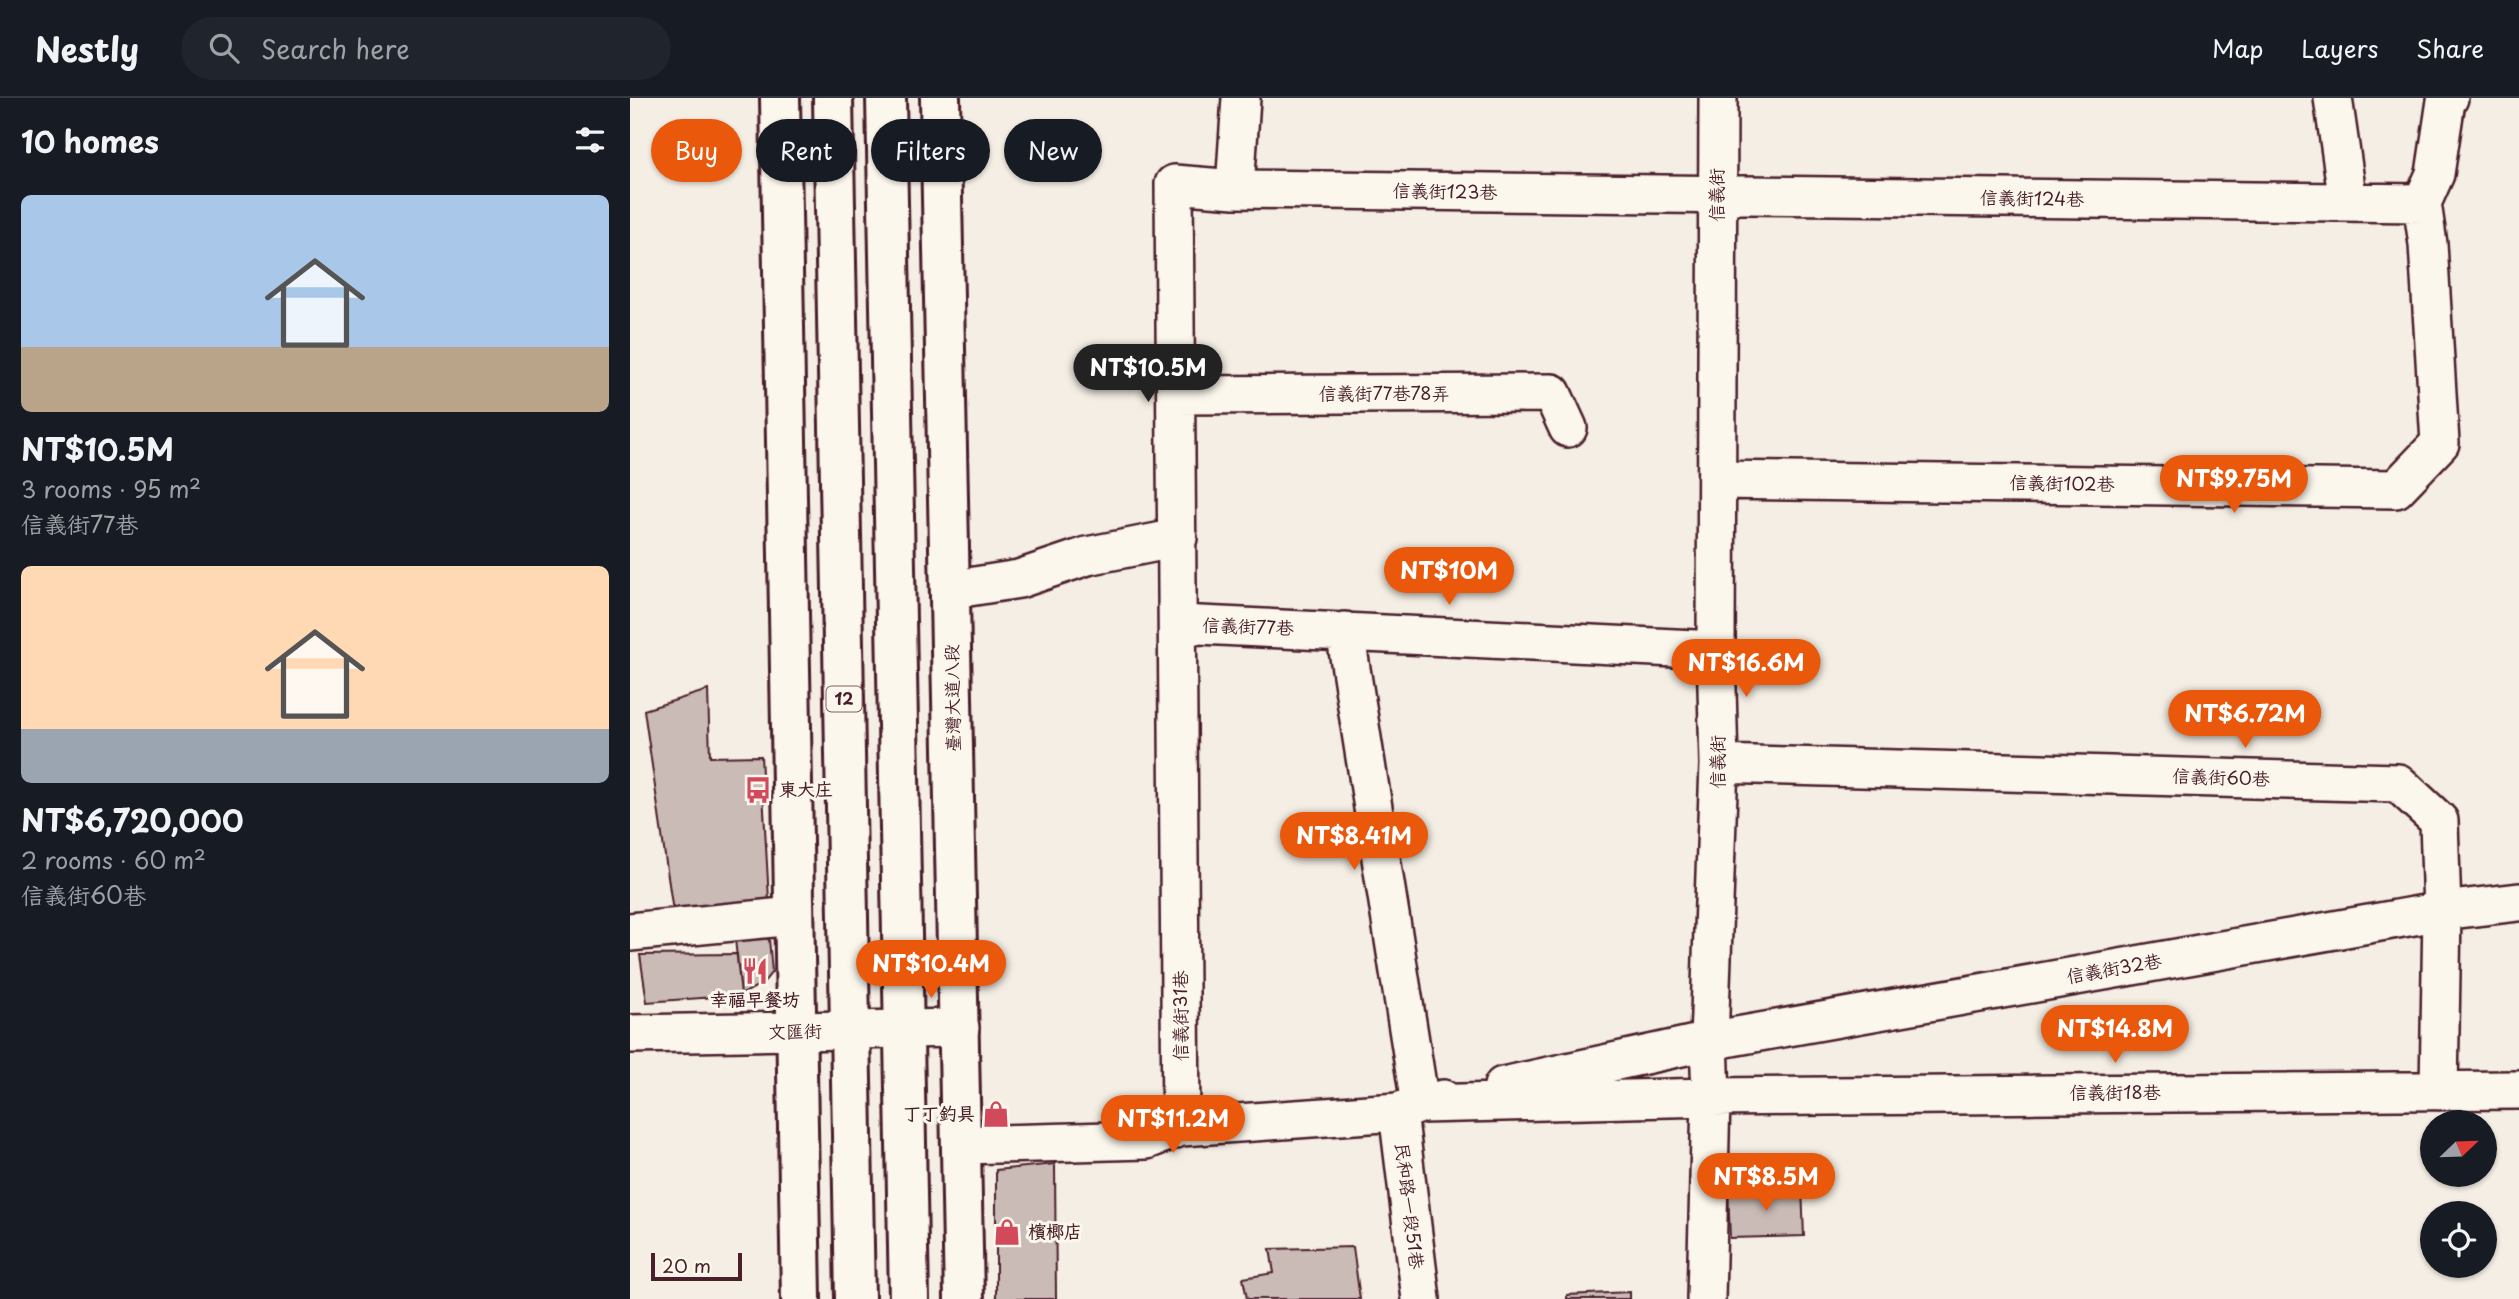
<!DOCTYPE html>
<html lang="en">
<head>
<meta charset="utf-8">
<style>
	body { margin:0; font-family:"Playpen Sans","LXGW WenKai TC",sans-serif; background:#20242c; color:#f1f3f6; height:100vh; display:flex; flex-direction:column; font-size:26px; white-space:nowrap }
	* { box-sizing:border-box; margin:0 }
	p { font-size:23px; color:#9ea1a6 }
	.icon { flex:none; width:38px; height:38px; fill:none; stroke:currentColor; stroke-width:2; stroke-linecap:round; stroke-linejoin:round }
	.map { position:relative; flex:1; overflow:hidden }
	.sheet { display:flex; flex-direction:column; background:#171b24; width:630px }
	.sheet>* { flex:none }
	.banner { position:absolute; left:21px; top:21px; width:665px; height:63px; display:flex; gap:14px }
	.needle { width:46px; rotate:67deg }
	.fabs { position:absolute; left:1790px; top:1012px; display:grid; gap:14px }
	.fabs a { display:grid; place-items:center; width:77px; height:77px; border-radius:50%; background:#171b24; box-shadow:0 2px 5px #0004; font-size:35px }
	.scale { position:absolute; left:21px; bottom:18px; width:91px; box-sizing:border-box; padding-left:7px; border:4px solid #4a1f2b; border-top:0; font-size:19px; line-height:24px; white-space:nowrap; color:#4a1f2b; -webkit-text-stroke:5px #fbf7ec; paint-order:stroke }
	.price { position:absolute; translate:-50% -60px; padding:0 16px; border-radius:24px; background:#ea580c; color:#fff; font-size:23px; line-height:46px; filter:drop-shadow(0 2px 4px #0008) }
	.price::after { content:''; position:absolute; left:50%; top:42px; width:21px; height:16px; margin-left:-10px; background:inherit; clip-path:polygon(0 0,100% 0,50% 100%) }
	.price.current { background:#222; color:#fff }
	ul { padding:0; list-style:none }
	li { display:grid; align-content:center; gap:14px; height:371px; padding:0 21px }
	li span { display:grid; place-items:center; height:217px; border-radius:10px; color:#555 }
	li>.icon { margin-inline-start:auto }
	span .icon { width:126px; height:126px; fill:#fffc; stroke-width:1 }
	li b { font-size:30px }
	h2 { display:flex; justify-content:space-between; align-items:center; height:84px; padding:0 21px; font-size:30px }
	.chip { padding:0 24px; border-radius:32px; background:#171b24; box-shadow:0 2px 5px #0004; font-size:24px; line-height:63px }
	.chip.current { background:#ea580c; color:#fff }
	header { display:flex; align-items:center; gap:42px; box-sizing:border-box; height:98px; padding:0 35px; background:#171b24; border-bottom:2px solid #363941 }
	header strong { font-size:33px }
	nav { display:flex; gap:38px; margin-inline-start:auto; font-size:24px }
	.search { width:490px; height:63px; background:#20242c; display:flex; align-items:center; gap:18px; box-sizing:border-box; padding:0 24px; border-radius:38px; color:#9ea1a6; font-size:26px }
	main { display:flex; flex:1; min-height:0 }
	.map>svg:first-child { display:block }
	.building { fill:#cabbb6; stroke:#4a1f2b; stroke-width:2 }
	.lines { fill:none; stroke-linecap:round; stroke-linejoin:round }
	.minor-casing { stroke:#4a1f2b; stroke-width:42 }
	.major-casing { stroke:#4a1f2b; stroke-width:44 }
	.minor { stroke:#fbf7ec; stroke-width:37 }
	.major { stroke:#fbf7ec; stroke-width:38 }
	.labels { text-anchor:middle; stroke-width:6; stroke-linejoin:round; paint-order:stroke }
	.shield { fill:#fbf7ec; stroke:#7f6065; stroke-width:2 }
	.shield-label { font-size:16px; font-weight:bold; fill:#4a1f2b }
	.street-label { font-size:18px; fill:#4a1f2b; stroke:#fbf7ec }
	.poi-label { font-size:18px; font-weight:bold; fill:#4a1f2b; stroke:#fbf7ec; text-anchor:start }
</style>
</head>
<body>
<header>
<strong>Nestly</strong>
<div class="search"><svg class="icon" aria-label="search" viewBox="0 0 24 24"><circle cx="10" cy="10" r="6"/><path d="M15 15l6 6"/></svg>Search here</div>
<nav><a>Map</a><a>Layers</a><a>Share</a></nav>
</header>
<main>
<section class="sheet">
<h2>10 homes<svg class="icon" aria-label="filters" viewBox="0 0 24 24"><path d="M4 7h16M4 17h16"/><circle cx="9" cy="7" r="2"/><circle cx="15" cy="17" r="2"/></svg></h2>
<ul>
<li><span style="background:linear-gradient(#a9c7e8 70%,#b9a48a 0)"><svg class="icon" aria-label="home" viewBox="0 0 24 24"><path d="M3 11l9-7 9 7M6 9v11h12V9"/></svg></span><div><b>NT$10.5M</b><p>3 rooms · 95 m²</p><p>信義街77巷</p></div></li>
<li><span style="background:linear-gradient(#ffd9b3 75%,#9aa5b1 0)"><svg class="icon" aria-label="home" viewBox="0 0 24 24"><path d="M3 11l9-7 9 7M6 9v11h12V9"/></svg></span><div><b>NT$6,720,000</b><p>2 rooms · 60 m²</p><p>信義街60巷</p></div></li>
</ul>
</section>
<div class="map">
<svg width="1889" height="1201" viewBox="0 0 1889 1201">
	<rect width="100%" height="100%" fill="#f4eee4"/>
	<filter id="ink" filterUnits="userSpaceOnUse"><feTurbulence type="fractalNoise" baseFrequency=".0143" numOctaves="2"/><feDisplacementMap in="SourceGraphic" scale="14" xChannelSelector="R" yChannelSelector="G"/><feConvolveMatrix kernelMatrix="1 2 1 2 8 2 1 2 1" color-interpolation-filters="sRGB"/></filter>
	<g filter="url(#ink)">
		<path class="building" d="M78,592l2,67 51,-1 8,144 -96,12 -29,-202z
			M105,841h34l3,33 -9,11 -22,12z
			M107,856l4,41 -94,7 -7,-47z
			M425,1066l1,135h-60v-129z
			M1172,1090l2,48 -74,2 -2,-47z
			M723,1149l7,52h-113l-4,-21 31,-5 -4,-24z
			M1000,1194v7h-63v-4z"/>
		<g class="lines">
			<defs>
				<path id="minor" d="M1703,0l15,104
					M605,91l6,-91
					M1792,105l-1187,-14 -61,-5 7,943 217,-15 22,-8 291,-7 808,-7
					M1792,105l13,-29 11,-73 3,-3
					M546,297l376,-2 16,35
					M1088,382l678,9 44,-46 -12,-199 -6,-41
					M320,492l69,-11 68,-23 91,-18
					M549,526l537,26
					M715,533l75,473 23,-5
					M1089,666l679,19 41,38 3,90 -3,180
					M0,834l164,-16
					M0,936l330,-6
					M873,988l206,-45 733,-130 77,-9
					M768,1014l23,187
					M332,1047l185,-5 34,-13
					M1076,1201l5,-202 -2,-56 10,-277 -3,-114 2,-552"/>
				<path id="major" d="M150,0l21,1201
					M203,0l22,1201
					M256,0l23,1201
					M310,0l24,1201"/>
			</defs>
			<use href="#minor" class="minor-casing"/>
			<use href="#major" class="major-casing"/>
			<use href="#minor" class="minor"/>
			<use href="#major" class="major"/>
		</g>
	</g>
	<defs>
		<symbol id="bus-bare" viewBox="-9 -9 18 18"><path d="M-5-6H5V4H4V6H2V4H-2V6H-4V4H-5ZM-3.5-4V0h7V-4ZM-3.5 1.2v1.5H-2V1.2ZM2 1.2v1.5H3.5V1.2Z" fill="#d1495b" stroke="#fbf7ec" stroke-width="2.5" paint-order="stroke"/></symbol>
		<symbol id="restaurant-bare" viewBox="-9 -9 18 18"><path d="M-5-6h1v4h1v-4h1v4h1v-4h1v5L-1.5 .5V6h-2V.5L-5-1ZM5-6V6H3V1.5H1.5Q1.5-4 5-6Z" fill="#d1495b" stroke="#fbf7ec" stroke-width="2.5" paint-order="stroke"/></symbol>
		<symbol id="shop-bare" viewBox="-9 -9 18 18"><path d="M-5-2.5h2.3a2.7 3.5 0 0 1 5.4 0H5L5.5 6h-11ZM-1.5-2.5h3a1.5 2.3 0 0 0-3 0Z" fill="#d1495b" stroke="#fbf7ec" stroke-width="2.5" paint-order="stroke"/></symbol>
	</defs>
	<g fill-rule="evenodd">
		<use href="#bus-bare" x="109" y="673" width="38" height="38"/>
		<use href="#restaurant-bare" x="106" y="854" width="38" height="38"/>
		<use href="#shop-bare" x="347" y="997" width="38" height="38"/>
		<use href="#shop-bare" x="358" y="1115" width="38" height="38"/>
	</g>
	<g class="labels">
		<rect class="shield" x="196.5" y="588.5" width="35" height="25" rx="5"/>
		<g class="shield-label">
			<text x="214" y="607">12</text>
		</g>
		<g class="street-label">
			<text transform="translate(815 94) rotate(1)" y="6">信義街123巷</text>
			<text transform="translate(1087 97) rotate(-90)" y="6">信義街</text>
			<text transform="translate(1402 101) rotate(1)" y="6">信義街124巷</text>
			<text x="754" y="302">信義街77巷78弄</text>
			<text transform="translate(1432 386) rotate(1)" y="6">信義街102巷</text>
			<text transform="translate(618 529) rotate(2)" y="6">信義街77巷</text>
			<text transform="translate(323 600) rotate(-91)" y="6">臺灣大道八段</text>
			<text transform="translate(1088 664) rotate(-90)" y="6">信義街</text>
			<text transform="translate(1591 680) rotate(2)" y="6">信義街60巷</text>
			<text transform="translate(1484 871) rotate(-10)" y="6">信義街32巷</text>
			<text transform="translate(551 918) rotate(-90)" y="6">信義街31巷</text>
			<text transform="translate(165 934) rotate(-1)" y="6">文匯街</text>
			<text x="1485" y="1001">信義街18巷</text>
			<text transform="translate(779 1108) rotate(83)" y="6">民和路一段51巷</text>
		</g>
		<g class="poi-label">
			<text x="149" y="698">東大庄</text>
			<text x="125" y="908" text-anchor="middle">幸福早餐坊</text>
			<text x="345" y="1022" text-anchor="end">丁丁釣具</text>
			<text x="398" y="1140">檳榔店</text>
		</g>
	</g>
</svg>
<div class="fabs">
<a><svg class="needle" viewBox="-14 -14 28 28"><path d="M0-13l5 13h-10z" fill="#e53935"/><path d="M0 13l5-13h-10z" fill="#9ea1a6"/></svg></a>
<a><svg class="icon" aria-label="locate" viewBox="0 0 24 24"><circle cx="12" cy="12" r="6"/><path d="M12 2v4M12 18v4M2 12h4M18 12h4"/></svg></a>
</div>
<div class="scale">20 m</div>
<b class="price current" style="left:518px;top:306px">NT$10.5M</b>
<b class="price" style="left:1604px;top:417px">NT$9.75M</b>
<b class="price" style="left:819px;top:509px">NT$10M</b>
<b class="price" style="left:1116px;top:601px">NT$16.6M</b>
<b class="price" style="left:1615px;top:652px">NT$6.72M</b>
<b class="price" style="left:724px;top:774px">NT$8.41M</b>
<b class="price" style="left:301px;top:902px">NT$10.4M</b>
<b class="price" style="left:1485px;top:967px">NT$14.8M</b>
<b class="price" style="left:543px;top:1057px">NT$11.2M</b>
<b class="price" style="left:1136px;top:1115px">NT$8.5M</b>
<div class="banner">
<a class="chip current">Buy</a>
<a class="chip">Rent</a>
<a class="chip">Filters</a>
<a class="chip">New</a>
</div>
</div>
</main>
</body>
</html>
